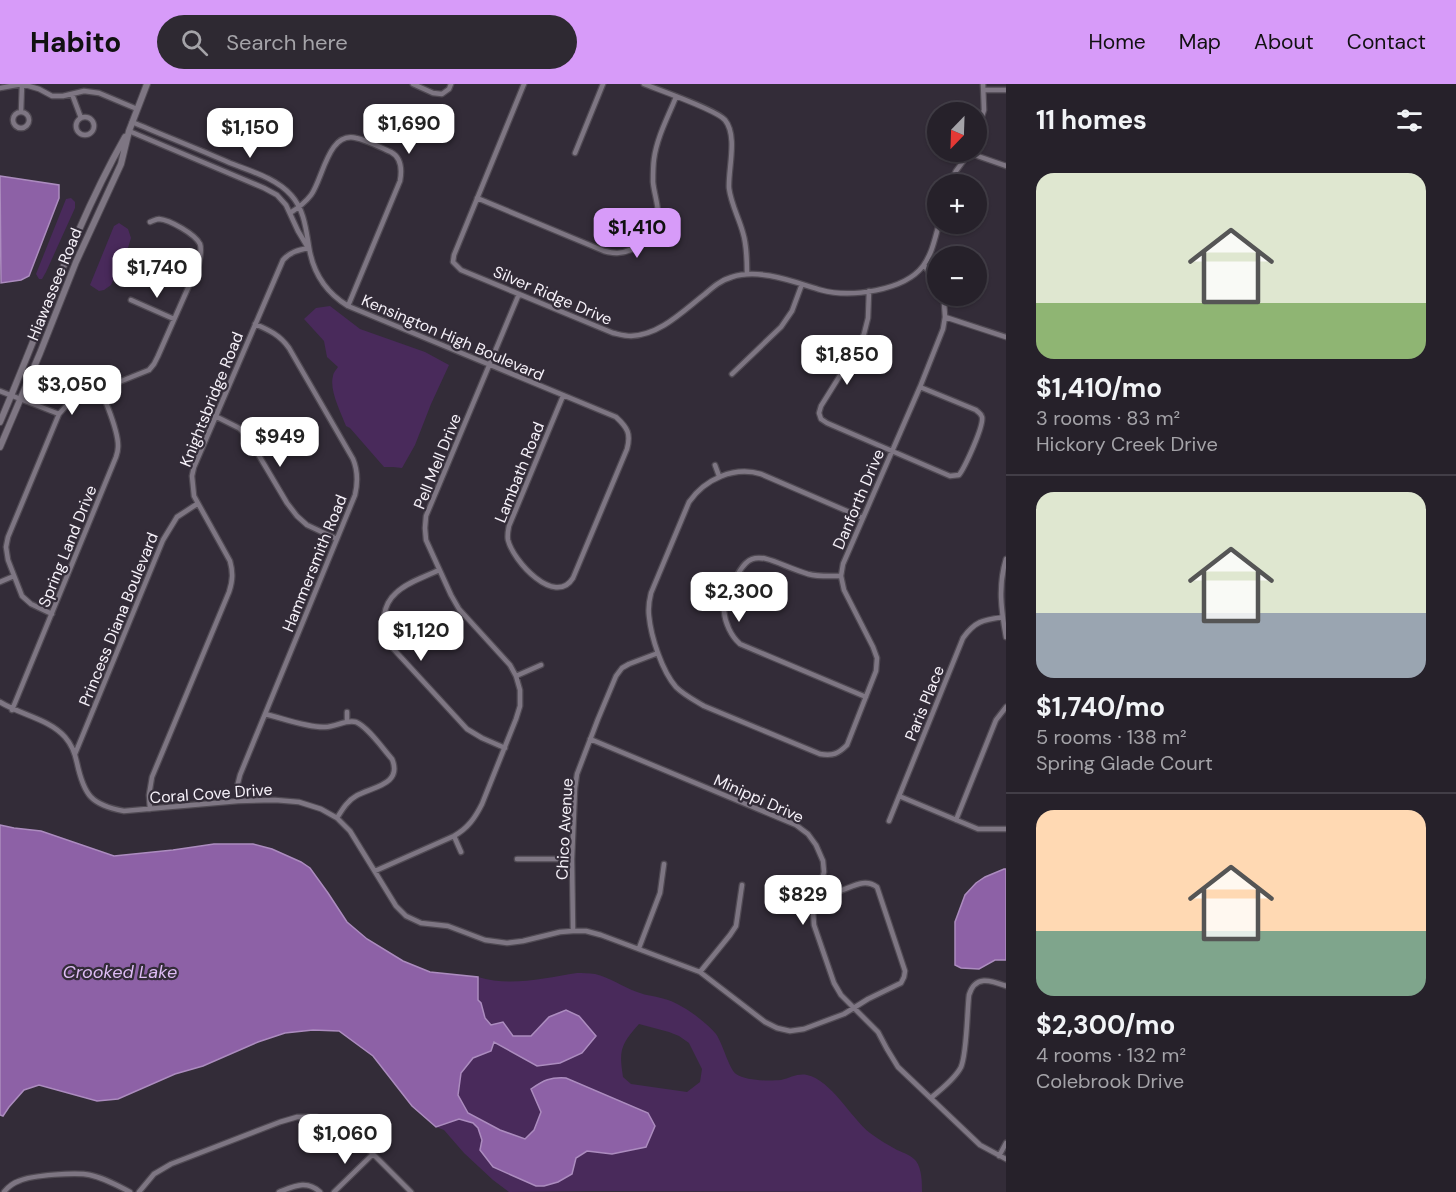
<!DOCTYPE html>
<html lang="en">
<head>
<meta charset="utf-8">
<style>
	body { margin:0; font-family:"DM Sans",sans-serif; background:#2e2932; color:#f1f3f6; height:100vh; display:flex; flex-direction:column; font-size:22px; white-space:nowrap }
	* { box-sizing:border-box; margin:0 }
	p { font-size:20px; color:#a4a3a8 }
	.icon { flex:none; width:33px; height:33px; fill:none; stroke:currentColor; stroke-width:2; stroke-linecap:round; stroke-linejoin:round }
	.map { position:relative; flex:1; overflow:hidden }
	.details { display:flex; flex-direction:column; background:#26212a; width:450px }
	.details>* { flex:none }
	.needle { width:39px; rotate:203deg }
	.buttons { position:absolute; left:927px; top:18px; display:grid; gap:12px }
	.buttons a { display:grid; place-items:center; width:60px; height:60px; border-radius:50%; background:#26212a; box-shadow:0 2px 4px #0004,0 0 0 2px #423e47; font-size:30px }
	.price { position:absolute; translate:-50% -51px; padding:0 14px; border-radius:12px; background:#fff; color:#222; font-size:20px; line-height:39px; filter:drop-shadow(0 2px 3px #0008) }
	.price::after { content:''; position:absolute; left:50%; top:36px; width:18px; height:14px; margin-left:-9px; background:inherit; clip-path:polygon(0 0,100% 0,50% 100%) }
	.price.active { background:#d79bf9; color:#111 }
	ul { padding:0; list-style:none }
	li { display:grid; align-content:center; gap:12px; height:318px; padding:0 30px }
	li+li { border-top:2px solid #423e47 }
	li span { display:grid; place-items:center; height:186px; border-radius:18px; color:#555 }
	li>.icon { margin-inline-start:auto }
	span .icon { width:108px; height:108px; fill:#fffc; stroke-width:1 }
	li b { font-size:26px }
	h2 { display:flex; justify-content:space-between; align-items:center; height:72px; padding:0 30px; font-size:26px }
	header { display:flex; align-items:center; gap:36px; box-sizing:border-box; height:84px; padding:0 30px; background:#d79bf9; color:#111 }
	header strong { font-size:28px }
	nav { display:flex; gap:33px; margin-inline-start:auto; font-size:21px }
	.search { width:420px; height:54px; background:#2e2932; display:flex; align-items:center; gap:15px; box-sizing:border-box; padding:0 21px; border-radius:33px; color:#a4a3a8; font-size:22px }
	main { display:flex; flex:1; min-height:0 }
	.map>svg:first-child { display:block }
	.green { fill:#492a5b; fill-rule:evenodd }
	.water { fill:#8d61a6; stroke:#ac8cbf; stroke-width:1.5 }
	.lines { fill:none; stroke-linecap:round; stroke-linejoin:round }
	.minor-casing { stroke:#504a53; stroke-width:7 }
	.tertiary-casing { stroke:#504a53; stroke-width:8 }
	.minor { stroke:#7e7683; stroke-width:4.5 }
	.tertiary { stroke:#7e7683; stroke-width:6 }
	.labels { text-anchor:middle; stroke-width:4.5; stroke-linejoin:round; paint-order:stroke }
	.street-label { font-size:16px; fill:#f6f1f9; stroke:#332c38 }
	.water-label { font-size:18px; font-style:italic; fill:#dfbcf5; stroke:#332c38 }
</style>
</head>
<body>
<header>
<strong>Habito</strong>
<div class="search"><svg class="icon" aria-label="search" viewBox="0 0 24 24"><circle cx="10" cy="10" r="6"/><path d="M15 15l6 6"/></svg>Search here</div>
<nav><a>Home</a><a>Map</a><a>About</a><a>Contact</a></nav>
</header>
<main>
<div class="map">
<svg width="1006" height="1108" viewBox="0 0 1006 1108">
	<rect width="100%" height="100%" fill="#332c38"/>
	<path class="green" d="M71,114l4,4v6l-29,64 -4,7h-3l-3,-5 30,-75z
		M119,139l9,6 3,9 -4,13 -16,34 -7,5 -5,1 -9,-6 24,-59z
		M330,222l30,23 65,23 24,13 -18,39 -16,41 -13,23 -9,-1h-9l-34,-39 -4,-2c-5,-13 -17,-36 -13,-50 0,-3 3,-6 5,-9l-11,-10 -3,-16 -20,-22 12,-11z
		M577,889c5,0 12,0 18,1 14,3 28,13 42,18 10,4 20,4 31,8 15,5 37,21 48,34 7,10 13,35 20,40 10,7 33,7 45,6 9,-2 17,-7 26,-5 24,5 44,43 63,58 8,6 18,12 27,17 7,3 14,5 19,11 6,8 6,22 6,31l-329,-1 -84,1 -16,-12 -29,-27 -20,-23 -8,-3 23,-8 14,4 5,5 4,12 94,18 11,-7 25,3 -71,-42 -7,18 -9,9 -25,-9 -32,-17 -10,-18 3,-22 12,-15 18,-7 3,-9 43,24 23,-3 -11,-46 -18,19h-18l-22,-11 -6,-7 -4,-15 -3,-3v-23c31,10 67,1 99,-4zM639,940l30,8 10,4 10,7 13,26 -2,13 -13,10 -56,-8 -8,-7c-4,-26 -3,-32 16,-53z"/>
	<path class="water" d="M0,92l59,9v13l-30,78 -8,4 -20,3z
		M0,741l14,3 27,3 73,25 59,-6 41,-6h39l19,5 29,13 9,6 18,25 19,29 20,17 36,22 27,11 48,5v23l3,3 4,15 6,7 12,-3 10,14h18l18,-19 17,-7 13,6 17,20 -14,17 -22,10 -23,3 -43,-24 -3,9 -18,7 -12,15 -3,22 10,18 32,17 25,9 9,-9 7,-18 -10,-23c13,-9 19,-12 35,-11l82,35 7,13 -9,21 -34,7 -25,-3 -11,7 -4,16 -14,8 -14,4h-8l-43,-19 -13,-17 2,-10 -4,-12 -5,-5 -14,-4 -23,8 -24,-21 -39,-50 -34,-25 -26,-1 -28,3 -27,9 -55,24 -28,8 -57,25 -21,2 -58,-16 -15,5 -15,17 -6,9 -3,-1z
		M1004,785h2v91h-11l-16,9 -18,-1 -6,-3v-43l10,-27 11,-12 9,-6z"/>
	<g class="lines">
		<defs>
			<path id="minor" d="M413,0l20,9 9,1 7,-5 2,-5
				M524,0l-70,171 -1,7 8,8 152,63c5,1 12,3 18,3 29,-1 52,-25 74,-42 8,-7 16,-14 27,-17 28,-9 62,5 89,13 29,8 83,1 102,-24 9,-12 12,-28 16,-42
				M644,0c15,6 73,26 81,36 13,16 3,49 4,68 2,16 10,30 14,45 4,13 4,27 4,41
				M0,4l22,-4 17,5 13,7h11l21,-5 15,2 38,16
				M984,6h22
				M72,10l9,24
				M13 36a8 8 0 1 1 16 0a8 8 0 1 1-16 0Z
				M21,28l1,-28
				M76 42a9 9 0 1 1 18 0a9 9 0 1 1-18 0Z
				M132,38c33,14 66,27 98,41 20,8 46,15 61,32 13,14 15,34 18,52 4,26 16,45 39,59l268,111c12,11 15,17 11,32l-54,129c-18,29 -60,-17 -65,-38 -1,-5 0,-9 1,-14l54,-130
				M129,47l135,57 13,7 9,10 12,26 9,15
				M976,50l8,-24 -1,-26
				M575,69l28,-69
				M969,69l37,13
				M950,100l6,-13 14,-19
				M477,114l127,53c4,1 9,2 13,2 20,-1 39,-18 41,-39 0,-11 -4,-21 -5,-32 0,-7 0,-16 1,-23 3,-22 14,-42 22,-62
				M290,129c8,-5 15,-10 21,-18 12,-16 17,-64 45,-57 11,2 25,10 35,14 11,6 11,18 9,29l-52,125
				M924,181l14,20
				M869,207l-1,27 -4,16 -5,11 -38,61 -2,7 2,6 6,4 123,53 9,-1c6,-8 25,-49 23,-58 -1,-4 -3,-4 -6,-7l-56,-23
				M131,216l43,19
				M945,233l61,20
				M732,290l49,-47 11,-16 10,-27
				M0,307l59,23
				M215,332l24,12 9,9 39,66 10,13 10,9 30,14
				M715,381l4,11
				M863,434l-102,-44c-27,-8 -56,5 -72,28l-38,91c-2,8 -3,15 -2,23 2,21 13,55 27,71 8,8 18,13 28,19l116,48c13,2 18,0 27,-9l29,-74 1,-13 -4,-11 -29,-57 -3,-14 2,-12 77,-177 23,-58 2,-12 -1,-15 -3,-6
				M1006,475c-8,27 -5,50 0,78
				M439,486c-14,7 -32,12 -43,23 -14,12 -15,33 -9,49l80,87 15,9 23,10
				M841,492c-11,0 -22,1 -33,-2 -45,-14 -60,-37 -80,24 -2,4 -4,9 -4,13 1,12 7,25 16,33l126,53
				M0,498l14,-6
				M52,530l-21,-10 -9,-8 -14,-36 -2,-13 2,-10 51,-123 8,-9 7,-5 75,-30 5,-6 4,-8 41,-93c1,-6 3,-13 1,-19 -5,-10 -30,-24 -41,-25 -3,0 -6,2 -9,3
				M516,592l25,-11
				M0,618c21,13 49,17 65,35 7,8 10,16 12,26 7,32 14,42 47,48l114,-10 37,-1 24,2 22,7 16,9 13,13 46,75 10,10 15,7 27,3 37,14 22,3 16,-2 37,-9 13,-1h13l15,4 99,37 65,50 12,6 13,3 14,-2 40,-15 24,-15 33,-16 3,-6 1,-6 -28,-84c-16,-12 -32,7 -49,6 -3,-1 -6,-3 -10,-4
				M12,626l104,-253c1,-3 2,-6 2,-10 1,-17 -18,-60 -26,-75
				M347,628v9
				M265,630c17,4 43,14 60,13 11,0 21,-8 31,-5 12,5 27,27 36,37 11,26 -21,28 -36,37 -9,5 -14,14 -19,22
				M590,655l206,86 12,9 8,11 7,16 1,11 -11,39 1,14 20,58 7,12 37,37 9,17 11,18 82,78 26,14
				M75,670l88,-214 14,-23 20,-13
				M899,712l79,33h28
				M238,717l-1,-14 3,-12 115,-280c3,-13 3,-24 -2,-36l-64,-111c-9,-13 -20,-18 -34,-24
				M150,725l-1,-14 3,-18 77,-185c4,-12 4,-20 1,-31l-36,-65 -2,-20 2,-9 89,-207c7,-8 15,-10 26,-12
				M956,736l40,-100 10,-13
				M889,737l74,-183c12,-17 20,-18 40,-21
				M454,752l7,16
				M517,775h55
				M375,787l79,-35c14,-8 21,-18 28,-32l34,-85 4,-13v-16l-4,-14 -6,-11 -51,-56 -8,-14 -25,-55 -1,-12 1,-12 93,-222
				M573,847l-1,-72 3,-71 2,-14 21,-55 18,-43 6,-8 7,-4 29,-11
				M639,864l21,-55 4,-29
				M700,888l30,-37 6,-9 6,-41
				M931,1014c10,-9 24,-19 30,-31 6,-14 6,-55 8,-72 6,-20 21,-15 37,-9
				M999,1072l7,-13
				M4,1108c4,-5 9,-9 15,-11 13,-6 58,-9 71,-6 14,3 27,10 40,17
				M139,1108l15,-18 17,-10 109,-42 17,-5h20l16,5 16,8 62,62
				M279,1108c16,-6 28,-12 41,0
				M334,1108l39,-38"/>
			<path id="tertiary" d="M0,338c41,-95 74,-195 125,-285
				M0,363l40,-94 36,-91 45,-98 8,-33 18,-47"/>
		</defs>
		<use href="#minor" class="minor-casing"/>
		<use href="#tertiary" class="tertiary-casing"/>
		<use href="#minor" class="minor"/>
		<use href="#tertiary" class="tertiary"/>
	</g>
	<g class="labels">
		<g class="street-label">
			<text transform="translate(54 200) rotate(-68)" y="6">Hiawassee Road</text>
			<text transform="translate(553 211) rotate(23)" y="6">Silver Ridge Drive</text>
			<text transform="translate(453 253) rotate(23)" y="6">Kensington High Boulevard</text>
			<text transform="translate(211 315) rotate(-68)" y="6">Knightsbridge Road</text>
			<text transform="translate(437 377) rotate(-68)" y="6">Pell Mell Drive</text>
			<text transform="translate(519 388) rotate(-68)" y="6">Lambath Road</text>
			<text transform="translate(858 415) rotate(-67)" y="6">Danforth Drive</text>
			<text transform="translate(67 462) rotate(-68)" y="6">Spring Land Drive</text>
			<text transform="translate(314 479) rotate(-68)" y="6">Hammersmith Road</text>
			<text transform="translate(118 535) rotate(-68)" y="6">Princess Diana Boulevard</text>
			<text transform="translate(924 619) rotate(-68)" y="6">Paris Place</text>
			<text transform="translate(211 709) rotate(-4)" y="6">Coral Cove Drive</text>
			<text transform="translate(759 714) rotate(24)" y="6">Minippi Drive</text>
			<text transform="translate(564 745) rotate(-87)" y="6">Chico Avenue</text>
		</g>
		<g class="water-label">
			<text x="120" y="894">Crooked Lake</text>
		</g>
	</g>
</svg>
<div class="buttons">
<a><svg class="needle" viewBox="-14 -14 28 28"><path d="M0-13l5 13h-10z" fill="#e53935"/><path d="M0 13l5-13h-10z" fill="#a4a3a8"/></svg></a>
<a>+</a>
<a>−</a>
</div>
<b class="price" style="left:409px;top:71px">$1,690</b>
<b class="price" style="left:250px;top:75px">$1,150</b>
<b class="price active" style="left:637px;top:175px">$1,410</b>
<b class="price" style="left:157px;top:215px">$1,740</b>
<b class="price" style="left:847px;top:302px">$1,850</b>
<b class="price" style="left:72px;top:332px">$3,050</b>
<b class="price" style="left:280px;top:384px">$949</b>
<b class="price" style="left:739px;top:539px">$2,300</b>
<b class="price" style="left:421px;top:578px">$1,120</b>
<b class="price" style="left:803px;top:842px">$829</b>
<b class="price" style="left:345px;top:1081px">$1,060</b>
</div>
<section class="details">
<h2>11 homes<svg class="icon" aria-label="filters" viewBox="0 0 24 24"><path d="M4 7h16M4 17h16"/><circle cx="9" cy="7" r="2"/><circle cx="15" cy="17" r="2"/></svg></h2>
<ul>
<li><span style="background:linear-gradient(#dfe7d0 70%,#8fb573 0)"><svg class="icon" aria-label="home" viewBox="0 0 24 24"><path d="M3 11l9-7 9 7M6 9v11h12V9"/></svg></span><div><b>$1,410/mo</b><p>3 rooms · 83 m²</p><p>Hickory Creek Drive</p></div></li>
<li><span style="background:linear-gradient(#dfe7d0 65%,#9aa5b1 0)"><svg class="icon" aria-label="home" viewBox="0 0 24 24"><path d="M3 11l9-7 9 7M6 9v11h12V9"/></svg></span><div><b>$1,740/mo</b><p>5 rooms · 138 m²</p><p>Spring Glade Court</p></div></li>
<li><span style="background:linear-gradient(#ffd9b3 65%,#7fa58c 0)"><svg class="icon" aria-label="home" viewBox="0 0 24 24"><path d="M3 11l9-7 9 7M6 9v11h12V9"/></svg></span><div><b>$2,300/mo</b><p>4 rooms · 132 m²</p><p>Colebrook Drive</p></div></li>
</ul>
</section>
</main>
</body>
</html>
